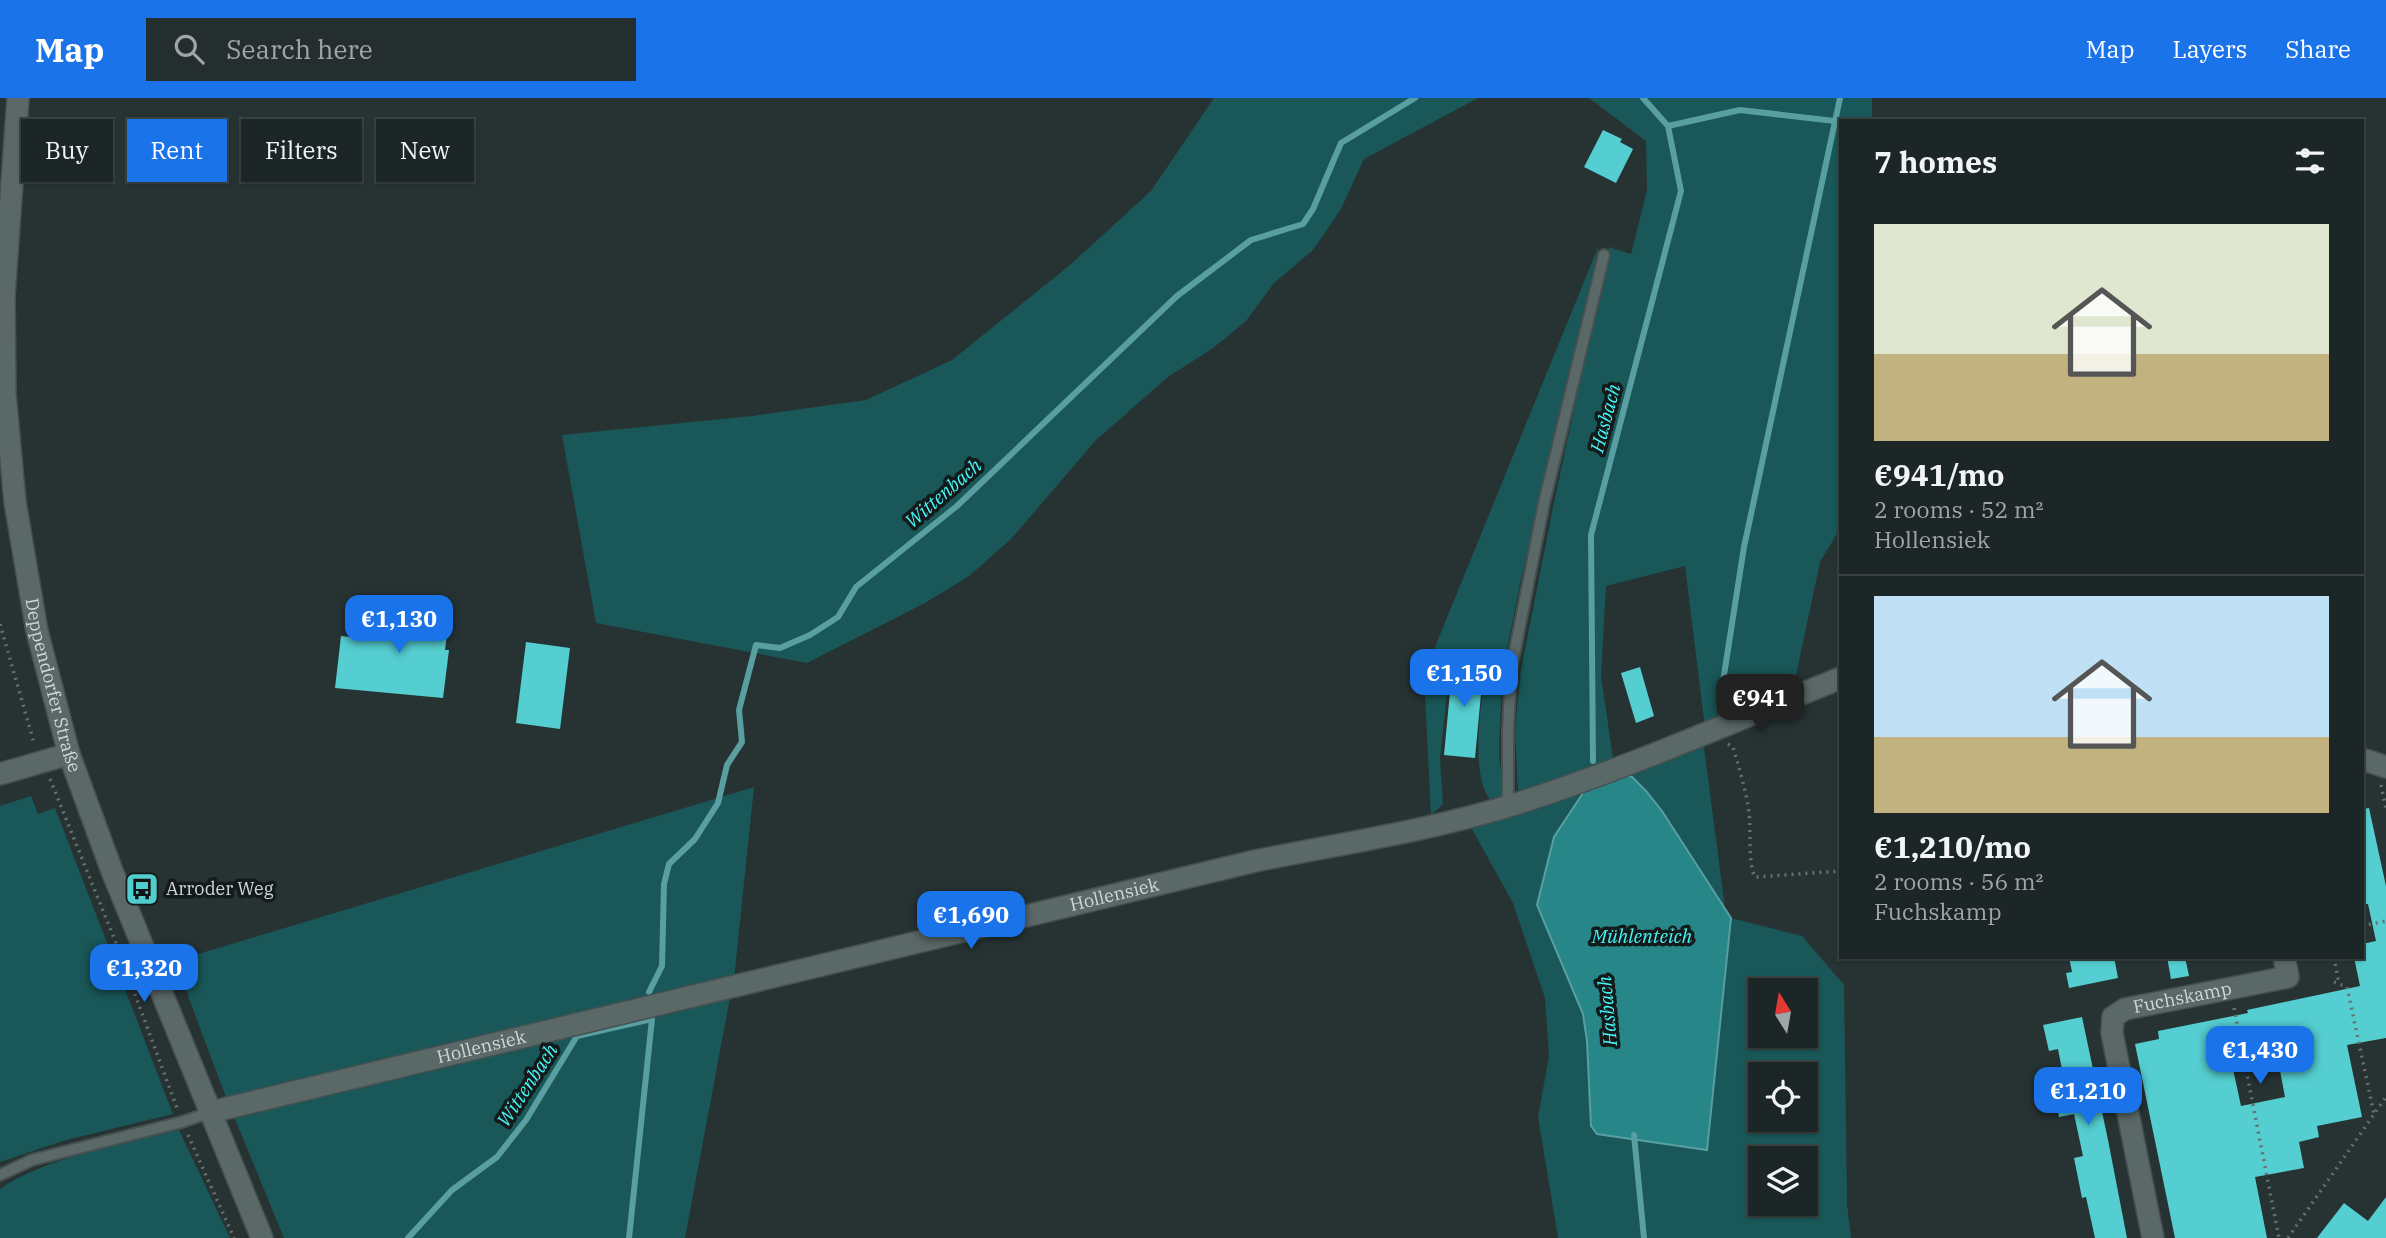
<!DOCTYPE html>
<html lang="en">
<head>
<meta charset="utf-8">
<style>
	body { margin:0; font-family:"IBM Plex Serif",serif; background:#252e2e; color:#f1f3f6; height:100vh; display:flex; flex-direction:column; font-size:26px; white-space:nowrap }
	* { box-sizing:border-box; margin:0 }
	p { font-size:23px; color:#a0a5a7 }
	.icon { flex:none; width:38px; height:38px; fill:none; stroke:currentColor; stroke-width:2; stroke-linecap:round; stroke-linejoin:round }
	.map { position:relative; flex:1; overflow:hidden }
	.side { position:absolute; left:1839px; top:21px; width:525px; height:840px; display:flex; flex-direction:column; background:#1d2626; border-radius:0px; box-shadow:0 2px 5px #0004,0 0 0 2px #3b4343 }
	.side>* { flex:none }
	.banner { position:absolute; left:21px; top:21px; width:665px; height:63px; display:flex; gap:14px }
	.needle { width:46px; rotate:349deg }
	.fabs { position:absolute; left:1748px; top:880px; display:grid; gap:14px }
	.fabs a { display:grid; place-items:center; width:70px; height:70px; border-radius:0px; background:#1d2626; box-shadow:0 2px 5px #0004,0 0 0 2px #3b4343; font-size:35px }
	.price { position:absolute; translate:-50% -60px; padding:0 16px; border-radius:14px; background:#1a73e8; color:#fff; font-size:23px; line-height:46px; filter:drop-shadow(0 2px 4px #0008) }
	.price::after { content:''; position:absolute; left:50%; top:42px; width:21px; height:16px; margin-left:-10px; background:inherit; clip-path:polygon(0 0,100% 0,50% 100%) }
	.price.current { background:#222; color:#fff }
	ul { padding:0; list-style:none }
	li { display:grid; align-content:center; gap:14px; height:371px; padding:0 35px }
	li+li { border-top:2px solid #3b4343 }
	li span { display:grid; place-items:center; height:217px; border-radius:0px; color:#555 }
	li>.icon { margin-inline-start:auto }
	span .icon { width:126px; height:126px; fill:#fffc; stroke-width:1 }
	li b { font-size:30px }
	h2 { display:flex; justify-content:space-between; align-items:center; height:84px; padding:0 35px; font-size:30px }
	.tag { padding:0 24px; border-radius:0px; background:#1d2626; box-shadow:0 2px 5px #0004,0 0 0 2px #3b4343; font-size:24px; line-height:63px }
	.tag.current { background:#1a73e8; color:#fff }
	header { display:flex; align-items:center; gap:42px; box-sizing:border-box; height:98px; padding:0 35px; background:#1a73e8; color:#fff }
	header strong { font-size:33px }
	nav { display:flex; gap:38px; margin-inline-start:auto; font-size:24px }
	.search { width:490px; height:63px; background:#252e2e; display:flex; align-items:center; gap:18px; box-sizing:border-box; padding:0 24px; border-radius:0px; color:#a0a5a7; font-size:26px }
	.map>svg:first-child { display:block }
	.green { fill:#195758; fill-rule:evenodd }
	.water { fill:#268688; stroke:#599ea0; stroke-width:2 }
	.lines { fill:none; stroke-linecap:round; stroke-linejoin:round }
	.stream { stroke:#599ea0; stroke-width:6 }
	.building { fill:#54ced0; fill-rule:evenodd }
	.service-casing { stroke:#455050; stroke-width:14 }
	.minor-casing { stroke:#455050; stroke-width:24 }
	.tertiary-casing { stroke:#455050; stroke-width:24 }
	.path { stroke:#667070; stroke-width:3.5; stroke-dasharray:2 5; stroke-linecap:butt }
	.service { stroke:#5b6868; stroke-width:10 }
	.minor { stroke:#5b6868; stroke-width:21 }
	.tertiary { stroke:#5b6868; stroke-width:21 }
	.labels { text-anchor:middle; stroke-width:7; stroke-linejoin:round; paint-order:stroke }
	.street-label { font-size:18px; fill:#cfd7d7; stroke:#141a1a }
	.poi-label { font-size:18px; fill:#cfd7d7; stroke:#141a1a; text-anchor:start }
	.water-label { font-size:19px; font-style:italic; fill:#45f6fa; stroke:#141a1a }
</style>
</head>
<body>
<header>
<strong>Map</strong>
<div class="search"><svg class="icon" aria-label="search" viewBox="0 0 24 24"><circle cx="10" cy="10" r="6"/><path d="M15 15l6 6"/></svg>Search here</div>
<nav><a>Map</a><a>Layers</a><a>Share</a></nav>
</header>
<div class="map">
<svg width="2386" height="1140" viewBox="0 0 2386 1140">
	<rect width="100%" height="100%" fill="#273333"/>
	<path class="green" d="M1214,0h264l-114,61 -23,50 -28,41 -39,33 -28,38 -33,27 -45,29 -72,63 -85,99 -42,37 -44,27 -118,60 -211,-40 -34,-188 190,-19 114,-16 86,-40 118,-95 81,-74z
		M1589,0h283v23h-31v406l-21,35 -28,132 -87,34 -20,-162 -79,20 -5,90 13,89 -85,31 -11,-5 -3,-60 6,-61 32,-163 56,-260 22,7 16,-64 -1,-49z
		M1599,147l-79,339 -18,90 -3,79 4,38 -3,8 -10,1c-22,-33 -7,-101 -3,-140l-36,-3 -11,101 3,46 -12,11 -7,-141z
		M1703,642l22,168 -63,-97 -41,-36z
		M754,689l-20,192 -507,121 -52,-139z
		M1587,689l-50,118 46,109 4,27 120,109 24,-232 71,18 42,49 3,219 4,34h-293l-20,-121 11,-61 -4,-58 -32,-95 -45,-81zM1760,892h46v46h-46zM1760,976h46v46h-46zM1760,1060h46v46h-46z
		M31,698l7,18 17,-6 118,306 -107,26 -66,22v-356z
		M731,894l-46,246h-401l-51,-124z
		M179,1032l51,108h-230v-49c43,-31 127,-46 179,-59z"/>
	<path class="water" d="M1621,677l11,2 14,14 16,20 69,107 -24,232 -110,-16 -6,-8 -4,-85 -4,-27 -46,-109 17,-68 33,-50z"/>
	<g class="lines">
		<path class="stream" d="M1668,28l72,-16 95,11
			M1719,609l25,-160 96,-449
			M1593,663l-2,-226 90,-344 -13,-65 -25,-28
			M649,894l13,-26 2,-82 5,-20 26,-25 23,-36 9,-38 15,-23 -3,-32 17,-65 24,3 30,-13 28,-18 18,-30 101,-81 220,-210 74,-56 52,-16 10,-15 28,-66 74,-45
			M1634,1037l10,103
			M408,1140l44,-48 45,-33 29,-37 51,-84 75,-17 -23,219"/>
	</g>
	<path class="building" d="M1603,32l19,9 -2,3 13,7 -17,34 -32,-16z
		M390,505l60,7 -5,40h4l-6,48 -108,-10 6,-52 45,5z
		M526,544l44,6 -10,81 -44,-6z
		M1453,562l31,2 -9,96 -31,-3z
		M1640,569l14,49 -18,7 -15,-50z
		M2369,710l17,78v152l-39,7 15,72 -45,9 2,11 -20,5 5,26 -49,9 12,61h-92l-40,-194 24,-5 -1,-8 90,-18 -1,-3 113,-24 -6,-29h8v-13l14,-3 -8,-37h-3l-3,-10v-85zM2278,962l7,37 -44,9 -8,-37z
		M2069,859h45l4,21 -49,10 -3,-15 6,-1z
		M2167,859h18l4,19 -18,3z
		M2082,919l26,123 19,98h-32l-9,-41 -4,1 -8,-40 9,-2 -9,-42 -15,3 -4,-20 12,-2 -9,-46 -9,2 -6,-26z
		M2386,1099v41h-69l27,-35 24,18z"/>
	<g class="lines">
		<defs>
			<path id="service" d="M1508,708v-76l3,-60 33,-167 60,-248
				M0,1077l32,-15 150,-38 29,-10"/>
			<g id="minor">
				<path d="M2362,661l24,8"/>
				<path d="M0,676l69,-20"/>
				<path id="s1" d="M211,1014l1044,-251c84,-17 172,-30 254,-55 113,-35 222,-84 332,-128"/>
				<path id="s2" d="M2153,1140l-41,-205 1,-16 12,-8 163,-32 -4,-20"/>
			</g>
			<g id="tertiary">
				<path id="s3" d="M18,0l-14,198 1,98 10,108 22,129 32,123 43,117 150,367"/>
			</g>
		</defs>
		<use href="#service" class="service-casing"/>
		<use href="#minor" class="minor-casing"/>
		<use href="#tertiary" class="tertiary-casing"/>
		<path class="path" d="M0,526l34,119
			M1728,646l5,3c6,21 13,43 16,65 2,16 -1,53 6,65l86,-6
			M50,681l66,164 61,165
			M2381,687l5,24
			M2362,828l24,-5
			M2334,859l5,27
			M2334,884l13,5 27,127
			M2234,910l45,230
			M188,1037l46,103
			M2288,1140l98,-141"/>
		<use href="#service" class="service"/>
		<use href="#minor" class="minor"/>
		<use href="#tertiary" class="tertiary"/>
	</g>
	<defs>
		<symbol id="bus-square" viewBox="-11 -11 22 22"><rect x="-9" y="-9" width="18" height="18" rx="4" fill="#52cdcf" stroke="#141a1a"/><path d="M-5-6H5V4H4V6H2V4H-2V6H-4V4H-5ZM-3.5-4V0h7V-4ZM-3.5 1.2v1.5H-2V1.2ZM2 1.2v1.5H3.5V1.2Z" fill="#111"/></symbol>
	</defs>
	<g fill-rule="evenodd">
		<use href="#bus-square" x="123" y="772" width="38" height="38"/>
	</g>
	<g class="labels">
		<g class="street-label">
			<text dy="6" stroke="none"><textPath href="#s3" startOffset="592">Deppendorfer Straße</textPath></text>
			<text dy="6" stroke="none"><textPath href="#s1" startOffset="929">Hollensiek</textPath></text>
			<text dy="6" stroke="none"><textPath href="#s2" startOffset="298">Fuchskamp</textPath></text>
			<text dy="6" stroke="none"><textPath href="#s1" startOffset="278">Hollensiek</textPath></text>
		</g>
		<g class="poi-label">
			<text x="166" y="797">Arroder Weg</text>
		</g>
		<g class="water-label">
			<text transform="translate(1605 320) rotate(-75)" y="7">Hasbach</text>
			<text transform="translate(943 395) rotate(-41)" y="7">Wittenbach</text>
			<text x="1642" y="845">Mühlenteich</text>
			<text transform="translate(1607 913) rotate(-95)" y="7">Hasbach</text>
			<text transform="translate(527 987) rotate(-57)" y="7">Wittenbach</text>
		</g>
	</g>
</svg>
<div class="fabs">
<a><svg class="needle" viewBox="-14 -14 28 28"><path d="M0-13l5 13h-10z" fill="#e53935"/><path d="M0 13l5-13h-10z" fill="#a0a5a7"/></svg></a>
<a><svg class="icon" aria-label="locate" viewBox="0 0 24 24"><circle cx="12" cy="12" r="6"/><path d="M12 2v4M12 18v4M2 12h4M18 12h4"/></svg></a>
<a><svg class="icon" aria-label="layers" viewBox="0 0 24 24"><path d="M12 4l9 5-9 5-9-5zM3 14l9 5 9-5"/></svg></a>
</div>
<b class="price" style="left:399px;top:557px">€1,130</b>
<b class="price" style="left:1464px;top:611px">€1,150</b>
<b class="price current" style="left:1760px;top:636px">€941</b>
<b class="price" style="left:971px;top:853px">€1,690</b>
<b class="price" style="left:144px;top:906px">€1,320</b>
<b class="price" style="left:2260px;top:988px">€1,430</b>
<b class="price" style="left:2088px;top:1029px">€1,210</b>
<div class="banner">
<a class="tag">Buy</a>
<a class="tag current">Rent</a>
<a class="tag">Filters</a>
<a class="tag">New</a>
</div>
<section class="side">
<h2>7 homes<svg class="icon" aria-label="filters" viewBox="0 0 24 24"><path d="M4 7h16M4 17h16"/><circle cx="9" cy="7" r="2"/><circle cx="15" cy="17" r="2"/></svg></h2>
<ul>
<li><span style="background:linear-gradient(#dfe7d0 60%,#c2b280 0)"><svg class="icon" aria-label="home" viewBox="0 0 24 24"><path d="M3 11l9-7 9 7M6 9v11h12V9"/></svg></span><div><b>€941/mo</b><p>2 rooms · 52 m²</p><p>Hollensiek</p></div></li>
<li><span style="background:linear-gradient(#bfe0f5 65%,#c2b280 0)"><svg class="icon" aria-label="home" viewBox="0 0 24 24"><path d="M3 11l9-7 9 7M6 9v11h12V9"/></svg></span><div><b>€1,210/mo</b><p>2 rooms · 56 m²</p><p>Fuchskamp</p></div></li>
</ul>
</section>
</div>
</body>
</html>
